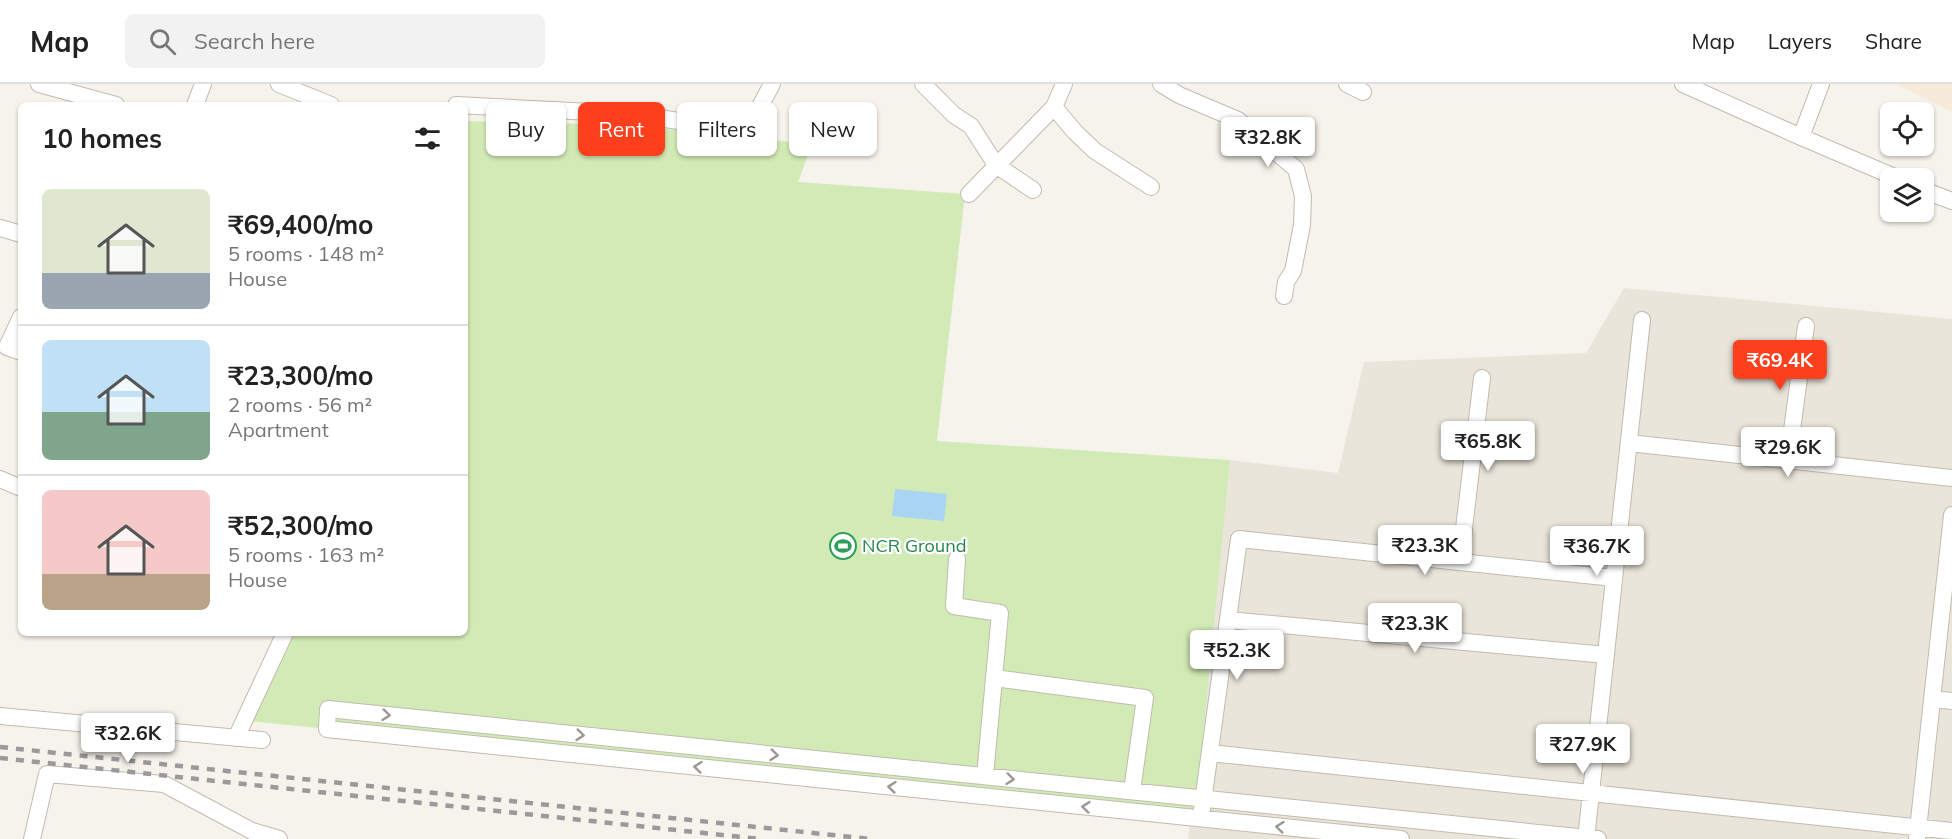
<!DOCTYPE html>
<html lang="en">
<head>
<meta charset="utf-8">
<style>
	body { margin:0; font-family:Mulish,sans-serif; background:#f2f2f2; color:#222; height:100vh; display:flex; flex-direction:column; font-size:22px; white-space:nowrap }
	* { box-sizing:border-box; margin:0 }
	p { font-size:20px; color:#767676 }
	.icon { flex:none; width:33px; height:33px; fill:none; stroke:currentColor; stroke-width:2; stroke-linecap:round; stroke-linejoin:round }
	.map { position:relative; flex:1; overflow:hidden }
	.sheet { position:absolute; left:18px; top:18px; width:450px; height:534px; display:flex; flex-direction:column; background:#fff; border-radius:9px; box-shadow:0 2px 4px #0004 }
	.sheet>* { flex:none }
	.top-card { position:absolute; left:486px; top:18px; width:570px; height:54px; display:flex; gap:12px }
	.fabs { position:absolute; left:1880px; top:18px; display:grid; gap:12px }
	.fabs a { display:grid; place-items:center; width:54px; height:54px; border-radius:9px; background:#fff; box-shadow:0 2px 4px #0004; font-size:30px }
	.price { position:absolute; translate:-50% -51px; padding:0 14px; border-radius:6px; background:#fff; color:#222; font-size:20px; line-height:39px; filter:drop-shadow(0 2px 3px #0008) }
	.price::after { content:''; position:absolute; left:50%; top:36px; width:18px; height:14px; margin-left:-9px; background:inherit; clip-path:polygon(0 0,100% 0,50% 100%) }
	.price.on { background:#fc3f1d; color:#fff }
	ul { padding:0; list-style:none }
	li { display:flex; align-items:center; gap:18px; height:150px; padding:0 24px }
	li+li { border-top:2px solid #e0e0e0 }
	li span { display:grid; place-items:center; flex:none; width:168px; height:120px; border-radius:9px; color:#555 }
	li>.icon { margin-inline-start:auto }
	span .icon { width:72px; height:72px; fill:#fffc; stroke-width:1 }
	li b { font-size:26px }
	h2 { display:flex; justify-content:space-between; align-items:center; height:72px; padding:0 24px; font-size:26px }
	.pill { padding:0 21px; border-radius:9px; background:#fff; box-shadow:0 2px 4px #0004; font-size:21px; line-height:54px }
	.pill.on { background:#fc3f1d; color:#fff }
	header { display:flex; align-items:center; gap:36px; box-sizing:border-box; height:84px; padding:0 30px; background:#fff; border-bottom:2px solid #e0e0e0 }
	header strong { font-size:28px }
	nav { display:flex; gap:33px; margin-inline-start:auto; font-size:21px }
	.search { width:420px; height:54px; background:#f2f2f2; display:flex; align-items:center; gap:15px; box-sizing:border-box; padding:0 21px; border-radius:9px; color:#767676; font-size:22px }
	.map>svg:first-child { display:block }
	.residential { fill:#eae5da }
	.commercial { fill:#f7ead8 }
	.green { fill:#d2eab5 }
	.water { fill:#a9d4f2 }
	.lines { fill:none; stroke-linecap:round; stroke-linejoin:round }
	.street-casing { stroke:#c2bbae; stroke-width:18 }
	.street { stroke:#fff; stroke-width:16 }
	.rail { stroke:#9a9a9a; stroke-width:4.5; stroke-dasharray:8 8; stroke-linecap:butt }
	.oneway { stroke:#9c9892 }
	.labels { text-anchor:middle; stroke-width:4.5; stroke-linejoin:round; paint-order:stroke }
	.leisure-label { font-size:18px; fill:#27864d; stroke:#fff; text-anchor:start }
</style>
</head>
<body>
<header>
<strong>Map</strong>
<div class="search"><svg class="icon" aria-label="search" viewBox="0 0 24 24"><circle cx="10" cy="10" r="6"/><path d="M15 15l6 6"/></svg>Search here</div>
<nav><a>Map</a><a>Layers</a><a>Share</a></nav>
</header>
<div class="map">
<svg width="1952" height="755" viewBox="0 0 1952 755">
	<rect width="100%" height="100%" fill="#f6f3ec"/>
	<path class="residential" d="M1624,204l328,31v520h-764l42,-379 108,13 26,-111 222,-9z"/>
	<path class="commercial" d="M1896,0h56v28z"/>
	<path class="green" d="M465,37l160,4 187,19 -14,38 167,12 -28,247 293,19 -35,357 -947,-96 31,-88h186z"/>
	<path class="water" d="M895,405l52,5 -3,27 -52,-5z"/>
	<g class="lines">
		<defs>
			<path id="street" d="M39,0l77,21
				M279,0l52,21
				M923,0l31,31 17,11 25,39 37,25
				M1161,0l18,11 59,25 58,49 7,27 -1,29 -9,46 -7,11 -2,14
				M1347,0l16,8
				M1683,0l118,53 20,-53
				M195,21l8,-21
				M456,21l175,9 116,17 25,-47
				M1054,23l21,25 20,19 56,36
				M1801,53l96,41
				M1923,106l29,11
				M969,110l85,-87 10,-23
				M0,144l21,6
				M21,233l-14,30 14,5
				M1629,359l323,35
				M1788,376l18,-134
				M0,395l21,9
				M957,475l-3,47 46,7 -15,163
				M1460,478l22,-184
				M1228,536l378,35
				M994,594l151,20 -13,93
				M1932,615l20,2
				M0,632l262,24
				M236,654l49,-105
				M1210,669l742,78
				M1202,725l37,-270 375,39
				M32,755l15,-65 117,10 88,47 27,8
				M1401,755l-1074,-110 1,-20 1270,130
				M1586,755l56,-519
				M1917,755l35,-324"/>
		</defs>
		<use href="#street" class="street-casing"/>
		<use href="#street" class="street"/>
		<path class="rail" d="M0,663l870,92
			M0,674l760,81"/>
	</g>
	<defs><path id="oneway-chevron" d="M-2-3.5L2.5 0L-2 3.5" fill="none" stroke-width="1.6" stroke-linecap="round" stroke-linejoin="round" transform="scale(1.5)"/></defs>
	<g class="oneway">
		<use href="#oneway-chevron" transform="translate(386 631) rotate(6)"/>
		<use href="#oneway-chevron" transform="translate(580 651) rotate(6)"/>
		<use href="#oneway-chevron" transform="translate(774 671) rotate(6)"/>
		<use href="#oneway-chevron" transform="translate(698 683) rotate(-174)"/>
		<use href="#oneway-chevron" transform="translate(1010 695) rotate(6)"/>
		<use href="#oneway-chevron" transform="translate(892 703) rotate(-174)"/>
		<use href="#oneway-chevron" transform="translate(1086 723) rotate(-174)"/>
		<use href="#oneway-chevron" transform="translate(1280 743) rotate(-174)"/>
	</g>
	<defs>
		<symbol id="stadium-ring" viewBox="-11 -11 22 22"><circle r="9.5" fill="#fff" stroke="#2e9e5b" stroke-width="1.5"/><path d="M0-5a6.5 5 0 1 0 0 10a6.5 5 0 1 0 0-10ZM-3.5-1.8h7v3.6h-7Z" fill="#2e9e5b"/></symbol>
	</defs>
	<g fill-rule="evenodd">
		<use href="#stadium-ring" x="828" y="447" width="30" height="30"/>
	</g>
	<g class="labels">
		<g class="leisure-label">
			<text x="862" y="468">NCR Ground</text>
		</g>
	</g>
</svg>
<div class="fabs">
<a><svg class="icon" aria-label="locate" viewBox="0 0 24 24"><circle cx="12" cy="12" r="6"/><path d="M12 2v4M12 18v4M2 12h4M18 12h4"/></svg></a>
<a><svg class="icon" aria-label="layers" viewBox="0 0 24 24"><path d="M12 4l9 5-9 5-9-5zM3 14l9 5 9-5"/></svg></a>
</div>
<b class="price" style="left:1268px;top:84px">₹32.8K</b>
<b class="price on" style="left:1780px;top:307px">₹69.4K</b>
<b class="price" style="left:1488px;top:388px">₹65.8K</b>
<b class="price" style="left:1788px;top:394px">₹29.6K</b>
<b class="price" style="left:1425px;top:492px">₹23.3K</b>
<b class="price" style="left:1597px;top:493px">₹36.7K</b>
<b class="price" style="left:1415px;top:570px">₹23.3K</b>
<b class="price" style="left:1237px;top:597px">₹52.3K</b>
<b class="price" style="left:128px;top:680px">₹32.6K</b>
<b class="price" style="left:1583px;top:691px">₹27.9K</b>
<div class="top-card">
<a class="pill">Buy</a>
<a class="pill on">Rent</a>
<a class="pill">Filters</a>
<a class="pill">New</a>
</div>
<section class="sheet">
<h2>10 homes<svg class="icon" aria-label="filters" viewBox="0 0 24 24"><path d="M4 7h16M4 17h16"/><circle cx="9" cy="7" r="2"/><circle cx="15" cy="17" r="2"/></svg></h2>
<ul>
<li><span style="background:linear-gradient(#dfe7d0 70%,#9aa5b1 0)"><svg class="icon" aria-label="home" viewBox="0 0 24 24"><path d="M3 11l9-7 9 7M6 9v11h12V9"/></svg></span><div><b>₹69,400/mo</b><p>5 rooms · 148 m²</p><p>House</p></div></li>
<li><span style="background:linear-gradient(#bfe0f5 60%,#7fa58c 0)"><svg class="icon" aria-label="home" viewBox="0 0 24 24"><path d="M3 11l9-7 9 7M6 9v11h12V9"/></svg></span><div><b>₹23,300/mo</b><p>2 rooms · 56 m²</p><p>Apartment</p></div></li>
<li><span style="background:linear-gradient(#f6c9c9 70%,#b9a48a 0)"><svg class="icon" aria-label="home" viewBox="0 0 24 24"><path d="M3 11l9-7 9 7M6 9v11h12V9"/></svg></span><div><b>₹52,300/mo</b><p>5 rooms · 163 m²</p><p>House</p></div></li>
</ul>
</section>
</div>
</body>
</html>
